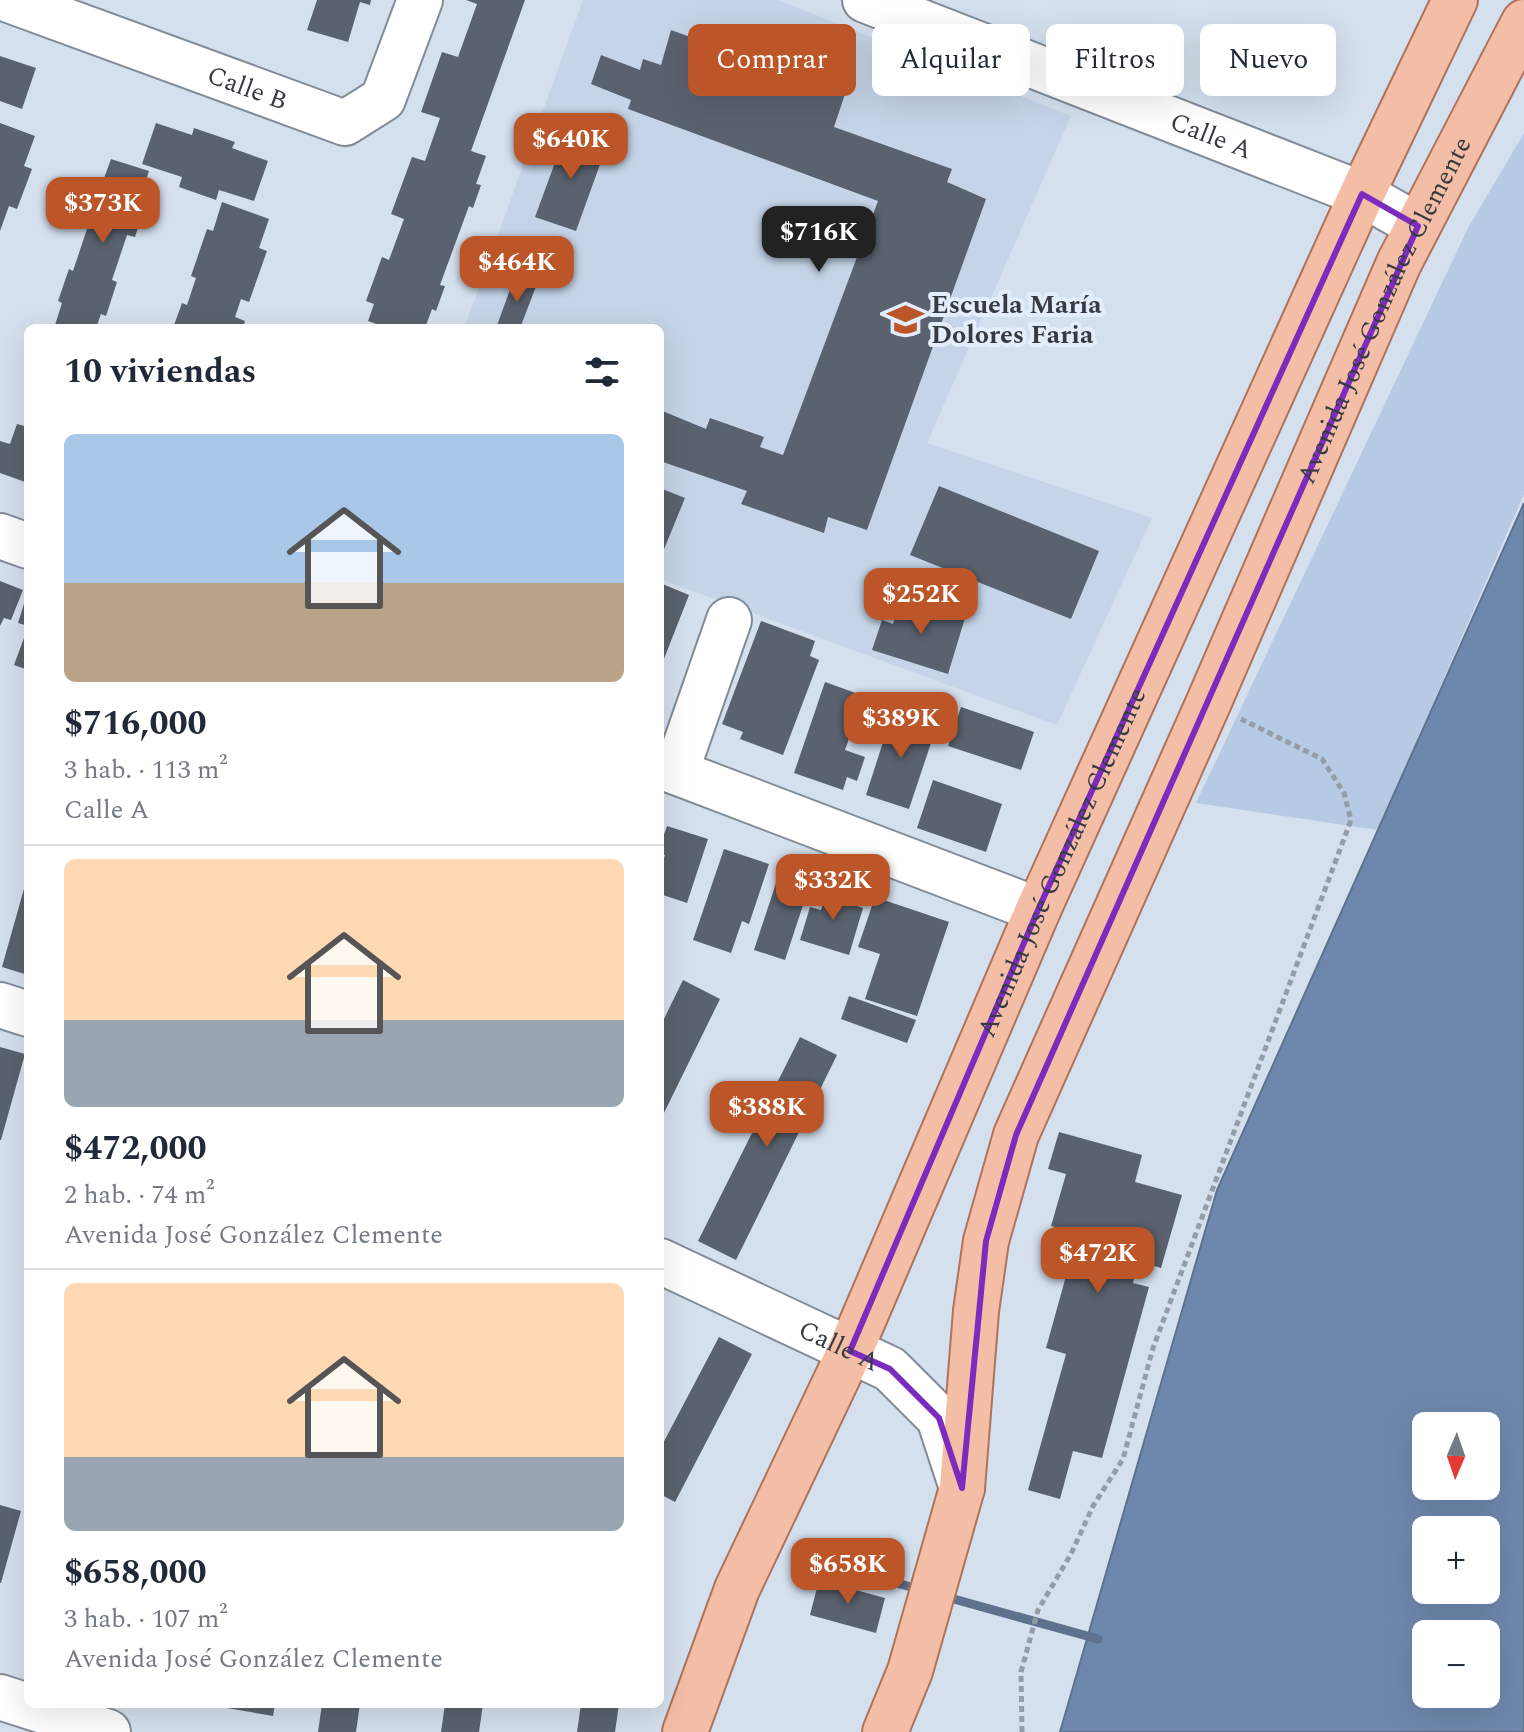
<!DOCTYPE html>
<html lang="es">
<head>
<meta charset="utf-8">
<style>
	body { margin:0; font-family:Spectral,serif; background:#f2f2f3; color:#1f2937; height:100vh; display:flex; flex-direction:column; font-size:30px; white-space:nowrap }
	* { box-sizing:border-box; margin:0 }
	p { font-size:26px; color:#747a83 }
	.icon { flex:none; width:44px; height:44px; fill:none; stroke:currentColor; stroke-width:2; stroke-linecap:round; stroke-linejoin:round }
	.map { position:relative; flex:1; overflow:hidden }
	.panel { position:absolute; left:24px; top:324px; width:640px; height:1384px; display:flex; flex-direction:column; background:#fff; border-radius:12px; box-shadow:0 8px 32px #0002 }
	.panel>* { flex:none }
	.top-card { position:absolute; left:688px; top:24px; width:716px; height:72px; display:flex; gap:16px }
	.needle { width:52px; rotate:182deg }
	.tools { position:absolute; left:1412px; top:1412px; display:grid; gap:16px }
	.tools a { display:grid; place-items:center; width:88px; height:88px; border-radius:12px; background:#fff; box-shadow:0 8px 32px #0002; font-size:40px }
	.price { position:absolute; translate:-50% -68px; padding:0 18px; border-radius:16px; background:#bc5628; color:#fff; font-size:26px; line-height:52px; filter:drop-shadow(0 2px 4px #0008) }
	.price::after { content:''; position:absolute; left:50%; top:48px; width:24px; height:18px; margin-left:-12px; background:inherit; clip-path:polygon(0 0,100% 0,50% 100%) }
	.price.current { background:#222; color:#fff }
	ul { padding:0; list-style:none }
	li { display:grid; align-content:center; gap:16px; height:424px; padding:0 40px }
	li+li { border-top:2px solid #e0e1e3 }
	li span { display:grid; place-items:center; height:248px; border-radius:12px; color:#555 }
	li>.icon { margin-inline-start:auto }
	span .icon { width:144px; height:144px; fill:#fffc; stroke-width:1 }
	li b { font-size:34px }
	h2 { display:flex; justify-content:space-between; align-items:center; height:96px; padding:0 40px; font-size:34px }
	.chip { padding:0 28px; border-radius:12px; background:#fff; box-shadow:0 8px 32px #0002; font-size:28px; line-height:72px }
	.chip.current { background:#bc5628; color:#fff }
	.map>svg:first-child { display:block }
	.built { fill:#c5d4e8 }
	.green { fill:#b7cae4 }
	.water { fill:#6e88ad; stroke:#5e718d; stroke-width:2; fill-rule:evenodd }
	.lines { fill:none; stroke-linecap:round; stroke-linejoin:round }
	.stream { stroke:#5e718d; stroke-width:9 }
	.building { fill:#59626e }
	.minor-casing { stroke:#828b98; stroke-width:48 }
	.major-casing { stroke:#ad735c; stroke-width:48 }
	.path { stroke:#949ca7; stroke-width:5; stroke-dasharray:6 4; stroke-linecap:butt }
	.minor { stroke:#fff; stroke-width:44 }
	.major { stroke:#f4bda6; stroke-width:44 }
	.marked { fill:none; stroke:#7b2cbf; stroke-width:6; stroke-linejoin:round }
	.labels { text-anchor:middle; stroke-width:8; stroke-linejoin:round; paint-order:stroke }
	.street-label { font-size:26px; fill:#373b41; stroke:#e3edfb }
	.poi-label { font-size:26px; font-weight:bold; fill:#373b41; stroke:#e3edfb; text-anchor:start }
</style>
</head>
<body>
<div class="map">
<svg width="1524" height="1732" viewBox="0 0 1524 1732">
	<rect width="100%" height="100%" fill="#d5e0ee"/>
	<path class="built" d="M583,0h195l293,116 -144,327 225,75 -95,207 -397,-146v-251h-196z"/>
	<path class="green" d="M1524,133v361l-146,336 -182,-27 272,-575z"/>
	<path class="water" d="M1524,503v1229h-464l157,-542zM1426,1426h60v60h-60zM1426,1530h60v60h-60zM1426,1634h60v60h-60z"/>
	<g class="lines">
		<path class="stream" d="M824,1562l97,28
			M943,1596l155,43"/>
	</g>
	<path class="building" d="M317,0h54l-1,5 -10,-3 -12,40 -41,-12z
		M466,0h59l-54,151 15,5 -10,28 5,1 -8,23 -4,-2 -29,79 5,1 -9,25 -4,-2 -7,19h-37l-20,-7 6,-17 -8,-3 16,-44 7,3 15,-41 -13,-5 21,-57 13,4 15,-43 -19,-6 21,-60 16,5 19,-53z
		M671,30l69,25 6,-17 105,38 -17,51 118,42 -5,13 39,17 -119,331 -39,-13 -4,16 -83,-29 6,-13 -87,-30v-51l46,19 4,-11 54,19 -4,10 23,8 95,-254 -250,-92 3,-9 -40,-16 10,-29 39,15 3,-11 18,6z
		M0,56l36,12 -14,41 -22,-8z
		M0,123l35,13 -11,30 8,3 -15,40 -8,-3 -9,25z
		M156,123l36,12 2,-7 41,14 -3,6 36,13 -14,40 -35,-11 -3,10 -37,-13 3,-10 -40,-13z
		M567,130l40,15 -31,86 -41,-14z
		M111,159l38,12 -7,21 6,3 -13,42 -8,-2 -15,45 5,2 -11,34 -5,-2 -5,14h-33l-8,-3 7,-22 -4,-2 11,-32 4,2 16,-48 -6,-3 14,-41 6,2z
		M222,202l47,17 -10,29 8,3 -18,51 -8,-3 -6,18 10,4 -2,7h-70l9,-25 5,2 9,-27 -5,-2 16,-47 6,2z
		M515,276l22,8 -17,44h-24z
		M17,424l11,3v56l-28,-10v-32l10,3z
		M939,486l160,65 -28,68 -161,-64z
		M660,488l25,10 -25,61z
		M0,581l23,9 -12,30 -7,-2 -4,8z
		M660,583l29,12 -29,74z
		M27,594h1v32l-10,-3z
		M901,598l64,20 -17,56 -76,-24 10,-30 11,4z
		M761,621l54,20 -5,15 9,4 -36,95 -43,-16 3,-7 -21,-8z
		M28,627v43l-14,-5z
		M825,682l39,14 -19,54 20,7 -8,24 -10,-4 -4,13 -49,-17z
		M961,707l73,25 -13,38 -73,-24z
		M893,711l44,14 -28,84 -43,-14z
		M933,780l69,24 -16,48 -69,-24z
		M667,826l41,13 -21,64 -27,-9v-24l5,-15 -5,-1v-8z
		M724,849l45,15 -20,60 -7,-3 -11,32 -38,-13z
		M779,874l31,10 -25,76 -31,-10z
		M27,878h1v97l-26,-8z
		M830,884l19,6 -4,12 18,6 -14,47 -49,-15 10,-33 11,3z
		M875,897l74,25 -32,94 -52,-17 15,-45 -22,-7z
		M683,980l37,19 -60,122v-94z
		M849,996l67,24 -9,23 -66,-24z
		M800,1037l37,18 -101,205 -38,-19z
		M0,1047l25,7 -24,86h-1z
		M1059,1132l83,23 -7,27 47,13 -21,73 -23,-7 -5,22 16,4 -47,171 -29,-7 -13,48 -32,-9 38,-136 -20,-6 32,-115 -27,-7 15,-52 -18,-5z
		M719,1337l33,17 -77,148 -15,-8v-45z
		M0,1505l21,6 -20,72h-1z
		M819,1580l66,18 -9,35 -66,-18z
		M204,1704h71l-2,12z
		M322,1704h38l-4,28h-38z
		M445,1704h38l-4,28h-38z
		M581,1704h38l-4,28h-38z"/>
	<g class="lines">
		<defs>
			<g id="minor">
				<path id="s1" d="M9,0l336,123 38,-24 37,-99"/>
				<path id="s2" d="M865,0l497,194 56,32"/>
				<path d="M0,536l28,10"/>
				<path d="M660,766l378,144"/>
				<path d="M676,772l53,-152"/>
				<path d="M0,1005l28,9"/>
				<path id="s3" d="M660,1261l230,108 49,49 23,70"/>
				<path d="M0,1697l108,35"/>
			</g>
			<g id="major">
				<path id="s4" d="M685,1732l52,-143 113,-238 188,-441 324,-716 93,-194"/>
				<path id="s5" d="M885,1732l25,-61 52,-183 14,-177 10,-70 30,-106 192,-431 191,-441 125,-241"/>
			</g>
		</defs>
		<use href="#minor" class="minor-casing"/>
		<use href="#major" class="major-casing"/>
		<path class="path" d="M1022,1732l-1,-60 17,-62 33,-56 22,-48 30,-47 30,-111 198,-528 -7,-27 -22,-34 -81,-40"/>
		<use href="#minor" class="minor"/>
		<use href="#major" class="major"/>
	</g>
	<path class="marked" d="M1362,194l56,32 -402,909 -30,106 -24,247 -23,-70 -49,-49 -40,-18 188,-441z"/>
	<defs>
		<symbol id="school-bare" viewBox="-9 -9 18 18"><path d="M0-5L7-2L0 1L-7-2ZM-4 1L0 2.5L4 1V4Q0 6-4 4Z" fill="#bc5628" stroke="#e3edfb" stroke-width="2.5" paint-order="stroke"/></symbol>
	</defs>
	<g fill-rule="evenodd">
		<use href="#school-bare" x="880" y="294" width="51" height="51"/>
	</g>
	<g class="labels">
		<g class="street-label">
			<text dy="9" stroke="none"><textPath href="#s1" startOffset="254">Calle B</textPath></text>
			<text dy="9" stroke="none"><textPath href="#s2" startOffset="372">Calle A</textPath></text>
			<text dy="9" stroke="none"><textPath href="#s5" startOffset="1518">Avenida José González Clemente</textPath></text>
			<text dy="9" stroke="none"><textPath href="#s4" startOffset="948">Avenida José González Clemente</textPath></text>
			<text dy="9" stroke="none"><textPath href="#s3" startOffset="198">Calle A</textPath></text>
		</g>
		<g class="poi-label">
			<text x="931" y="313">Escuela María<tspan x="931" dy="30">Dolores Faria</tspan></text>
		</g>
	</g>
</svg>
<div class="tools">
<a><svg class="needle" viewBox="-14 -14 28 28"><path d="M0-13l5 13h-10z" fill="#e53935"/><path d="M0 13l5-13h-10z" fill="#747a83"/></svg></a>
<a>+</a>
<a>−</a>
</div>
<b class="price" style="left:571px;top:181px">$640K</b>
<b class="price" style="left:103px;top:245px">$373K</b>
<b class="price current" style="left:819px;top:274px">$716K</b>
<b class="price" style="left:517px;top:304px">$464K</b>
<b class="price" style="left:921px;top:636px">$252K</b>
<b class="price" style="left:901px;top:760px">$389K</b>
<b class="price" style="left:833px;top:922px">$332K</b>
<b class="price" style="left:767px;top:1149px">$388K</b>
<b class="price" style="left:1098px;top:1295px">$472K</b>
<b class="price" style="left:848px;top:1606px">$658K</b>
<div class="top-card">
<a class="chip current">Comprar</a>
<a class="chip">Alquilar</a>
<a class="chip">Filtros</a>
<a class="chip">Nuevo</a>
</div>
<section class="panel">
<h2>10 viviendas<svg class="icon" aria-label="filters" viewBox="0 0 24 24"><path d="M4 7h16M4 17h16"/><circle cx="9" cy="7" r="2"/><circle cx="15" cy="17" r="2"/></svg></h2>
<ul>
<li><span style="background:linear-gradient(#a9c7e8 60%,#b9a48a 0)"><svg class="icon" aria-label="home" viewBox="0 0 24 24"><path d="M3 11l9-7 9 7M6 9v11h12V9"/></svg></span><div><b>$716,000</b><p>3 hab. · 113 m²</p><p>Calle A</p></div></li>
<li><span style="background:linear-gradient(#ffd9b3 65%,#9aa5b1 0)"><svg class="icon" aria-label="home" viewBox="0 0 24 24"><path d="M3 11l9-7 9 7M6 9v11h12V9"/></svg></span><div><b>$472,000</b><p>2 hab. · 74 m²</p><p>Avenida José González Clemente</p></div></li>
<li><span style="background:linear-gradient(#ffd9b3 70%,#9aa5b1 0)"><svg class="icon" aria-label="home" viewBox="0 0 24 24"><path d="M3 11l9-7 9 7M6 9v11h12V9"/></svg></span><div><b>$658,000</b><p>3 hab. · 107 m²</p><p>Avenida José González Clemente</p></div></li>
</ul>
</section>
</div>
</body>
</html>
